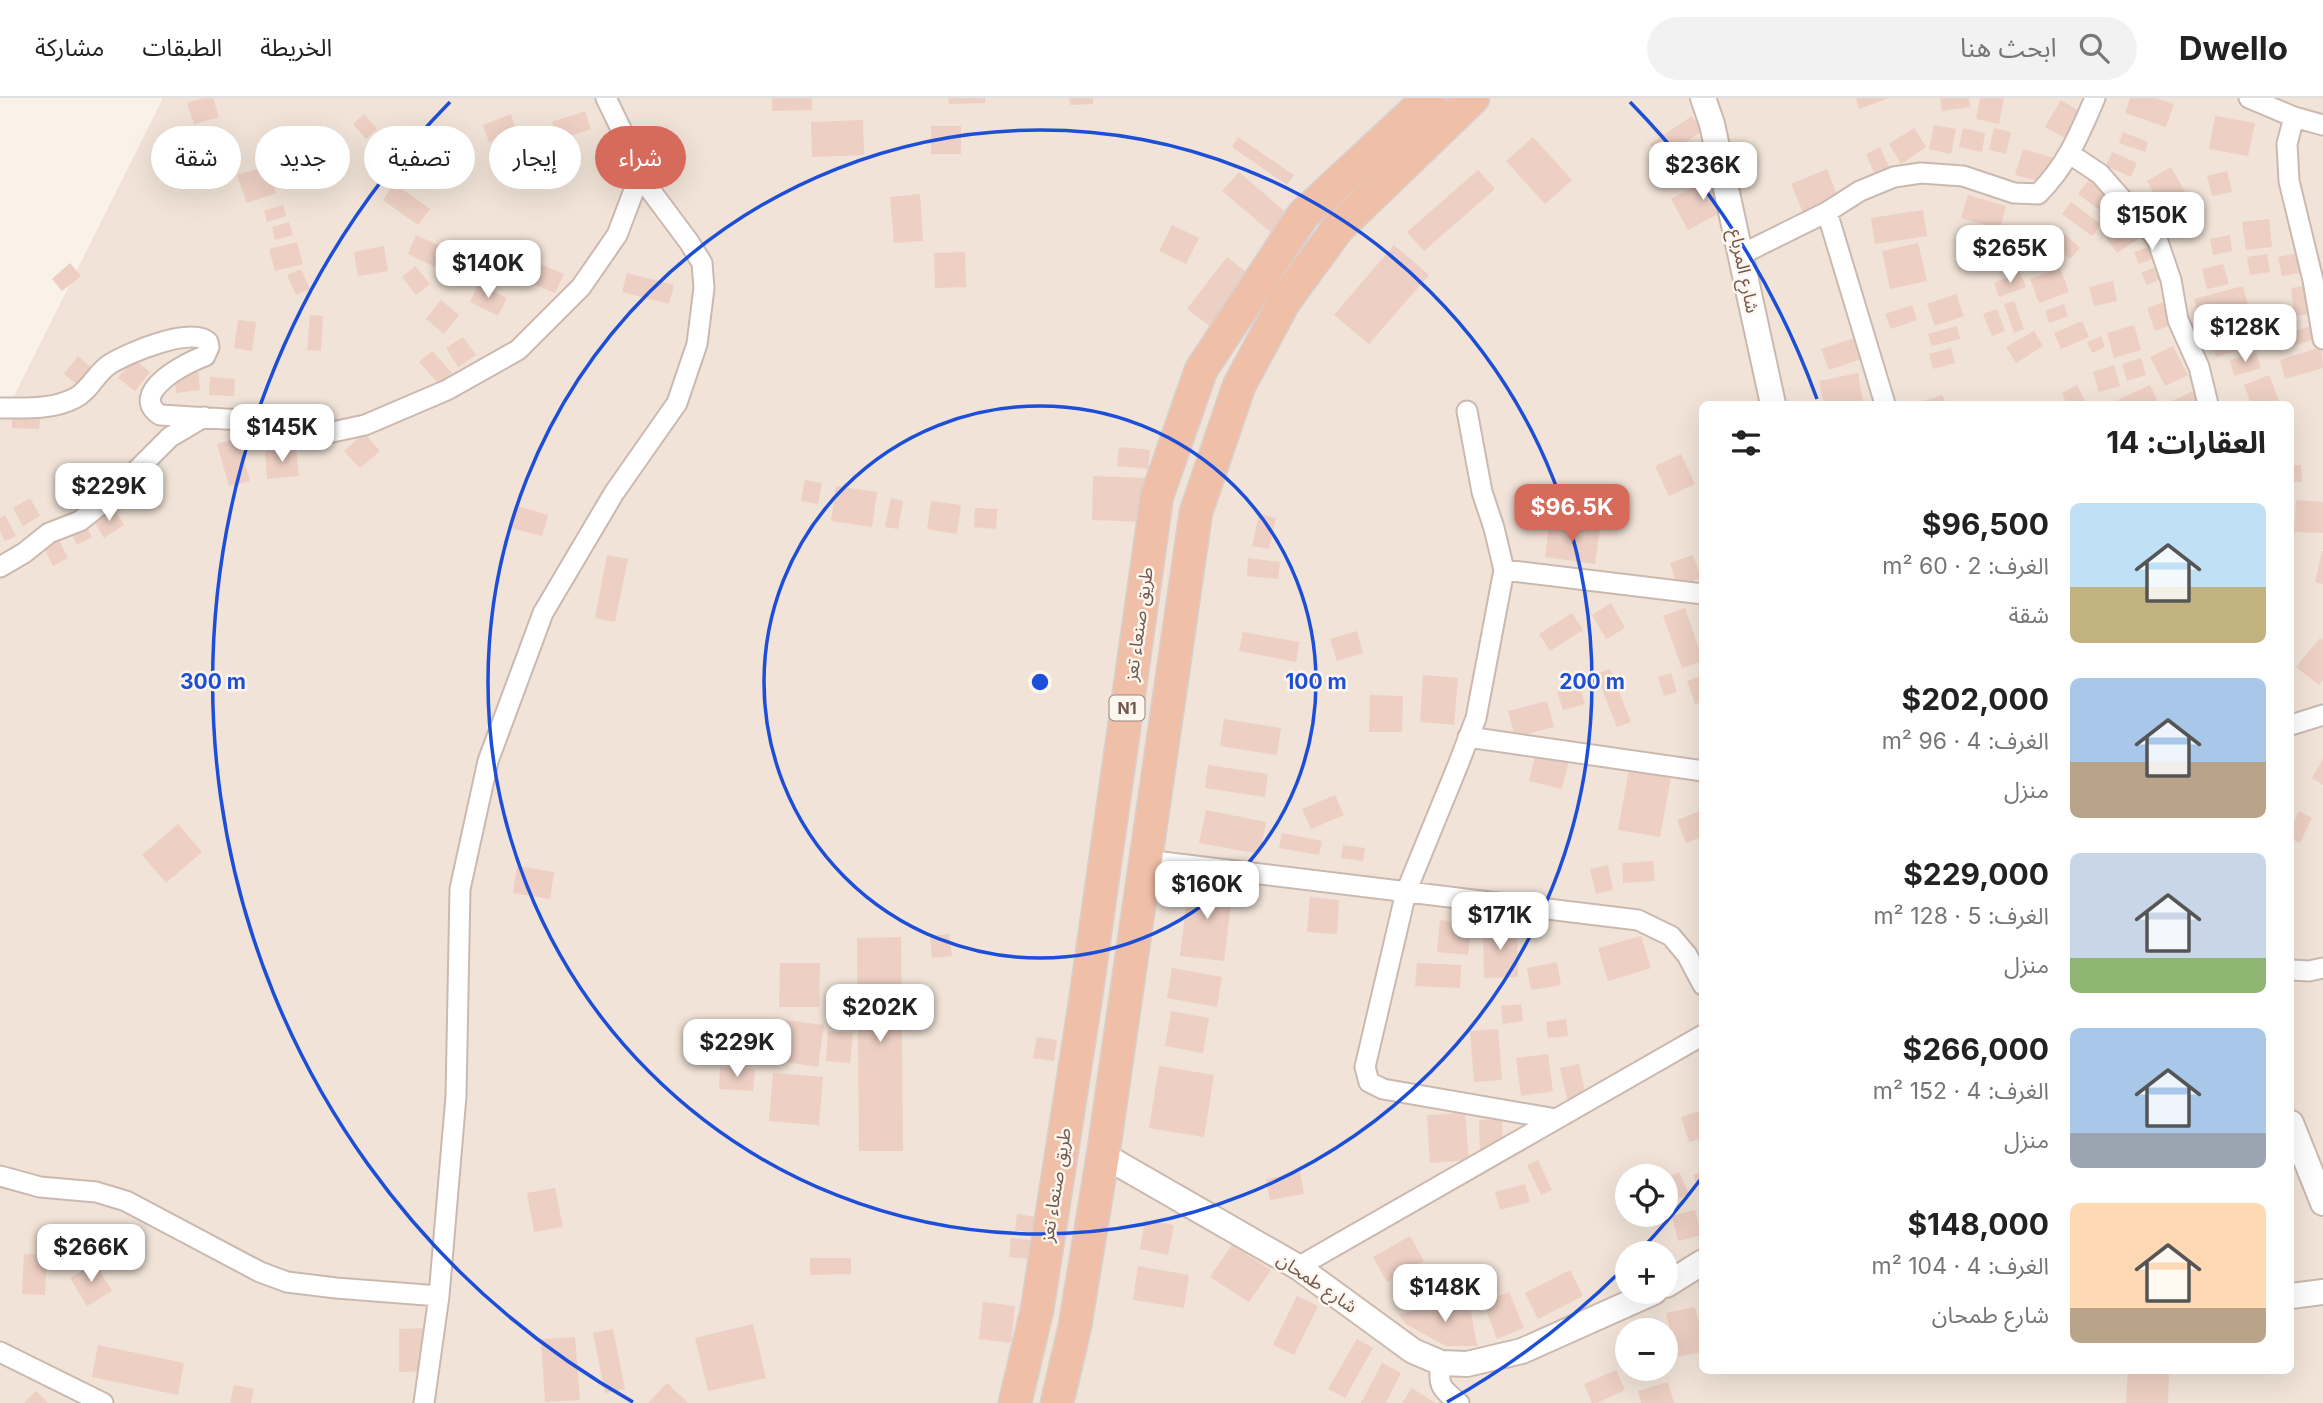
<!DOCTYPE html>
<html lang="ar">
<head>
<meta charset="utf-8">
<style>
	body { margin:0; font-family:Inter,"Noto Sans Arabic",sans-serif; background:#f2f2f2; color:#222; direction:rtl; height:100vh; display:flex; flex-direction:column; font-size:26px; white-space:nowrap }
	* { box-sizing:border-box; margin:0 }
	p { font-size:23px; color:#767676 }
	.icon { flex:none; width:38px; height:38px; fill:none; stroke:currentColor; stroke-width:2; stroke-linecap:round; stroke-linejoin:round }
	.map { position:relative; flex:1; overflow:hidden; direction:ltr }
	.panel { position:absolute; left:1699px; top:303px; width:595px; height:973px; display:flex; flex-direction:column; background:#fff; border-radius:10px; box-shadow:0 7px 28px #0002; direction:rtl }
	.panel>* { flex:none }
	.banner { position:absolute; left:21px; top:28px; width:665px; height:63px; direction:rtl; display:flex; gap:14px }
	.controls { position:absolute; left:1615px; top:1066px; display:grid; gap:14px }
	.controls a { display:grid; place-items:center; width:63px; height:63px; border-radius:50%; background:#fff; box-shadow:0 7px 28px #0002; font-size:35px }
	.price { position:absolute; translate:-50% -60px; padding:0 16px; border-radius:14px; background:#fff; color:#222; font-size:23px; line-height:46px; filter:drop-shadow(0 2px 4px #0008) }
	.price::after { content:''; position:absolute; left:50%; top:42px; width:21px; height:16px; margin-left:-10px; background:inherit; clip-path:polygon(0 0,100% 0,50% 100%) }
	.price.current { background:#d66a5b; color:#fff }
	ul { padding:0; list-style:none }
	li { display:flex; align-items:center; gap:21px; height:175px; padding:0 28px }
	li span { display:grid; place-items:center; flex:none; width:196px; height:140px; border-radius:10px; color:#555 }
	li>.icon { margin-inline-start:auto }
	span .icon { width:84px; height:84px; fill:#fffc; stroke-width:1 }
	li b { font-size:30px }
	h2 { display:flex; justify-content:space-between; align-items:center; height:84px; padding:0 28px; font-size:30px }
	.pill { padding:0 24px; border-radius:32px; background:#fff; box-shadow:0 7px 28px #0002; font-size:24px; line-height:63px }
	.pill.current { background:#d66a5b; color:#fff }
	header { display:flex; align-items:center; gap:42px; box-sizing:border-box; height:98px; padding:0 35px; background:#fff; border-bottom:2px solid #e0e0e0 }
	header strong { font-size:33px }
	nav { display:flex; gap:38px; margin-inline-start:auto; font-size:24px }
	.search { width:490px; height:63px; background:#f2f2f2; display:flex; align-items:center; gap:18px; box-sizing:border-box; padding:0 24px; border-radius:38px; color:#767676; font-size:26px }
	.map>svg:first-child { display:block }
	.residential { fill:#f1e3d7; fill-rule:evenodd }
	.building { fill:#edcfc3 }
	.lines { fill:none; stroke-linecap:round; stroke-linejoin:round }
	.minor-casing { stroke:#cbb9af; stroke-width:23 }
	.tertiary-casing { stroke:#cbb9af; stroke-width:28 }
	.trunk-casing { stroke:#d7d0ce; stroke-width:35 }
	.minor { stroke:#fff; stroke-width:19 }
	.tertiary { stroke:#fff; stroke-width:24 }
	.trunk { stroke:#efc0a7; stroke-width:32 }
	.ring { fill:none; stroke:#1d4ed8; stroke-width:3.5 }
	.labels { text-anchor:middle; stroke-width:5; stroke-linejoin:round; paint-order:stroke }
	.shield { fill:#fdf6ee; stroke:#9b877f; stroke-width:2 }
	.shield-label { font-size:16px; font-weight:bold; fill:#71584f }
	.street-label { font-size:18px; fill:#71584f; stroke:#fdf6ee }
	.centre { fill:#1d4ed8; stroke:#fdf6ee; stroke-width:3.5 }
	.ring-label { font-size:21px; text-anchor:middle; font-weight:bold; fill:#1d4ed8; stroke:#fdf6ee; stroke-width:5; stroke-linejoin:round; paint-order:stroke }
</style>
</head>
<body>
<header>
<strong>Dwello</strong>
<div class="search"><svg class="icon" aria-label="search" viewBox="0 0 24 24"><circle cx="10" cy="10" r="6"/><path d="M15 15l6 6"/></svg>ابحث هنا</div>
<nav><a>الخريطة</a><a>الطبقات</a><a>مشاركة</a></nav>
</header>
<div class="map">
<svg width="2323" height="1305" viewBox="0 0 2323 1305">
	<rect width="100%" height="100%" fill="#faf1e8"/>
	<path class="residential" d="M163,0h2160v1305h-2323v-986l4,-1zM1703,306h588v966h-588zM1628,1078h38v38h-38zM1628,1155h38v39h-38zM1628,1232h38v38h-38z"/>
	<path class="building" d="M204,0h9l6,19 -25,7 -7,-21z
		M772,0h40v12l-40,1z
		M948,0h37v5l-36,1z
		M1069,0h24v6l-23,1z
		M1856,0h33l-30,11z
		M1940,0h29l1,9 -28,4z
		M1980,0h24l-5,26 -23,-5z
		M2130,0h26l18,6 -8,23 -41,-14z
		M2061,2l25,15 -16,26 -25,-14z
		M585,13l6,18 -33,11 -6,-18z
		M364,16l13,15 -11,10 -13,-15z
		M511,16l6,18 -28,10 -6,-17z
		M1692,18l10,15 -42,28 -10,-15z
		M2215,18l40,7 -7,33 -39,-7z
		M863,22l1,35 -52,2 -1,-35z
		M1934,27l22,4 -5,25 -22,-5z
		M399,28l13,15 -19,16 -13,-14z
		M931,28h30v28h-30z
		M1914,30l12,19 -25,17 -12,-20z
		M1963,30l22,5 -3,19 -23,-5z
		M1994,30l17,4 -5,22 -17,-4z
		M286,34l8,16 -20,10 -7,-16z
		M431,34l19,18 -33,34 -19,-18z
		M2123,34l25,10 -3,10 -26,-9z
		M1238,39l56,38 -7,10 -55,-38z
		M1533,39l39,43 -27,24 -39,-43z
		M166,49l18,20 -15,13 -18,-20z
		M1880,49l11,24 -15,7 -10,-24z
		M2023,51l31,9 -7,25 -32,-8z
		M2112,54l25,11 -6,14 -25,-11z
		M301,55l11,14 -20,16 -12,-15z
		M267,68l9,27 -29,10 -10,-28z
		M2171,69l16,28 -24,14 -16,-28z
		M1827,71l13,34 -35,14 -14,-33z
		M1478,72l17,19 -71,62 -17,-19z
		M2227,73l5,21 -20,4 -5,-20z
		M1239,74l50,43 -16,19 -51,-43z
		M1718,76l17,31 -47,25 -17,-31z
		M2093,77l29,22 -15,19 -29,-22z
		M394,85l36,26 -12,16 -35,-25z
		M920,96l3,47 -29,2 -4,-46z
		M1968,97l38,11 -6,23 -39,-11z
		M2071,104l30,22 -9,12 -30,-22z
		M283,107l3,11 -19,6 -3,-11z
		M1923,112l4,26 -52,8 -4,-26z
		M2135,119l11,17 -29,19 -11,-16z
		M2269,121l3,28 -26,3 -4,-28z
		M289,124l4,13 -18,5 -3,-13z
		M1172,127l27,13 -13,26 -27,-13z
		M2061,133l19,17 -10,11 -19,-16z
		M416,137l28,13 -9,19 -27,-13z
		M2230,137l2,16 -19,4 -3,-16z
		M2166,143l4,12 -31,11 -5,-12z
		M297,144l6,22 -28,7 -6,-22z
		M1918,145l9,38 -37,8 -8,-38z
		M1394,147l35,30 -60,69 -35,-29z
		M384,148l4,25 -30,5 -4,-24z
		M1992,151l3,12 -23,7 -3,-12z
		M2309,153l3,20 -30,5 -4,-19z
		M965,154l1,35 -31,1 -1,-35z
		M515,156l49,20 -9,19 -48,-20z
		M2267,156l3,18 -20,3 -3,-18z
		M452,159l24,11 -9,19 -24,-11z
		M1227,159l27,21 -39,52 -28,-21z
		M2174,161l5,12 -32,14 -6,-12z
		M70,165l11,13 -19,15 -10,-12z
		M2223,166l6,20 -22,5 -5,-20z
		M415,168l15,18 -14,11 -14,-18z
		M2060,170l9,24 -30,11 -9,-24z
		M301,171l9,20 -14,6 -9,-20z
		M2020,174l6,15 -27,10 -5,-14z
		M627,175l47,12 -5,19 -47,-12z
		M2113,183l4,20 -23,5 -5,-19z
		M478,186l29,14 -9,18 -28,-14z
		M2318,186l4,28 -28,4 -3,-28z
		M2243,188l6,23 -49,13 -6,-23z
		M1956,196l8,22 -29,10 -8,-22z
		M2172,201l8,23 -25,9 -8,-23z
		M441,202l18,15 -15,19 -18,-15z
		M2014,203l10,28 -10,4 -10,-29z
		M2064,206l4,12 -19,7 -4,-12z
		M1912,207l5,15 -26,9 -6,-15z
		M1997,211l8,22 -13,5 -9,-22z
		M310,217l13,1 -2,35 -14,-1z
		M2250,220l8,26 -42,13 -8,-26z
		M238,222l18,2 -4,29 -18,-3z
		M2082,223l7,16 -28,12 -7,-16z
		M2322,225l1,14 -48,14 -4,-13z
		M2134,227l7,25 -27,8 -7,-25z
		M1957,228l3,13 -28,7 -4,-12z
		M2034,233l9,15 -27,17 -10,-16z
		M1860,238l7,21 -38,13 -8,-21z
		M2101,238l4,11 -13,6 -5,-11z
		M463,239l13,18 -18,12 -12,-19z
		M2173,248l15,29 -23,11 -15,-29z
		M2321,249l2,21 -38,11 -5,-19z
		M1951,250l4,15 -22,6 -4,-15z
		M432,253l21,23 -13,11 -21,-23z
		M2256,255l5,15 -27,8 -4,-16z
		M78,258l21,18 -14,17 -21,-17z
		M2141,260l5,17 -19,6 -5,-17z
		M134,261l16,13 -15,19 -17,-13z
		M2114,267l6,21 -21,6 -6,-20z
		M198,272l2,20 -24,3 -2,-21z
		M1858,275l5,29 -39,2 -5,-23z
		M2269,277l10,26 -9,3h-19l-7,-19z
		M210,279l25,2 -1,17 -25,-1z
		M2077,287l8,16 -7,3h-11l-5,-11z
		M2150,287l9,19h-39l-2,-4z
		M2206,287l9,19h-49z
		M1942,297l4,9h-30z
		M12,313l29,2 -2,16 -27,-1z
		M364,335l16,18 -20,17 -16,-17z
		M238,340l12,43 -21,5 -12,-42z
		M1119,349l31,3 -2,19 -31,-3z
		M296,350l3,28 -32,3 -2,-28z
		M1681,356l14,30 -26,12 -14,-30z
		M2291,367h10l1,17h-11z
		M1093,378l54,2 -1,44 -54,-2z
		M805,382l17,3 -4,21 -17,-3z
		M836,388l41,6 -5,35 -41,-6z
		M30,400l10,18 -17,10 -10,-18z
		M891,400l12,3 -5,28 -13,-2z
		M2296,402l27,2v31l-29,-1z
		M931,403l30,4 -4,29 -30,-5z
		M517,408l31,9 -6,21 -31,-8z
		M114,410l10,17 -20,13 -10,-17z
		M975,410l22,1 -1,20 -22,-2z
		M1259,416l17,4 -7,31 -17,-3z
		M5,417l11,21 -11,5 -5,-10v-13z
		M82,419l10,20 -15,8 -10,-21z
		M1549,426l51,6 -5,34 -50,-7z
		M57,438l11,22 -15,8 -11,-22z
		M2322,453h1v33l-8,-2z
		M607,457l21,4 -13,63 -20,-4z
		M1693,457l8,23 -24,8 -7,-23z
		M1248,460l32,4 -2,17 -31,-3z
		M1611,505l14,25 -19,11 -14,-24z
		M1685,510l18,53 -21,7 -19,-52z
		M1572,515l11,17 -33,21 -11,-17z
		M1357,533l6,22 -26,8 -7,-22z
		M1243,534l56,10 -3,20 -57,-11z
		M2320,540l3,2v40l-4,5 -23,-18z
		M1610,571l21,53 -14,5 -21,-53z
		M1671,575l6,19 -13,4 -6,-19z
		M1423,577l35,3 -4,47 -34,-3z
		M1703,577v27l-8,2 -8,-23z
		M1579,586l6,20 -22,6 -6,-19z
		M1370,597l33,1 -1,36h-33z
		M1547,603l7,26 -39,10 -7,-26z
		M1224,621l57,9 -4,27 -57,-9z
		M1536,654l33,8 -7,29 -33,-8z
		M2323,661v26l-11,-7z
		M1208,667l60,9 -3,23 -60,-9z
		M1629,671l42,8 -11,60 -42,-7z
		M1335,697l9,20 -33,14 -9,-20z
		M1206,712l60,12 -6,32 -61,-11z
		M1703,712v26l-17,7 -9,-23z
		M2299,713l13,7 -12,25 -9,-4v-11z
		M178,726l24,28 -36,31 -24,-28z
		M1282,735l40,8 -3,14 -40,-7z
		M1343,747l22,3 -2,13 -22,-3z
		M1653,763l2,20 -32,2 -1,-20z
		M1608,767l5,25 -17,4 -6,-25z
		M517,768l37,6 -4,27 -37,-6z
		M1189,783l44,5 -9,75 -44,-5z
		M1310,799l29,3 -2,34 -30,-2z
		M1440,822l32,4 -4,31 -31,-3z
		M1517,828l1,51 -34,1 -1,-51z
		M949,836l3,22 -20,2 -2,-22z
		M1641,838l10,32 -43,13 -10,-33z
		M901,839l2,214h-44l-2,-213z
		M1557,864l4,23 -30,5 -4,-22z
		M780,865h40l-1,44h-40z
		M1417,865l44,2 -1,23 -45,-2z
		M1172,870l50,9 -5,30 -50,-9z
		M1521,906l2,17 -20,3 -2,-18z
		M1171,913l38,7 -6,35 -38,-7z
		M1566,921l2,17 -20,2 -2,-16z
		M784,922l40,5 -6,42 -40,-6z
		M733,931h32v26l-32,1z
		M1498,931l4,51 -28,2 -4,-51z
		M828,933l25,2 -3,30 -24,-2z
		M1037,939l20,3 -3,21 -21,-3z
		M1548,956l5,37 -32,5 -5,-38z
		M1579,966l7,32 -19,3 -7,-31z
		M1159,968l55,9 -10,62 -55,-9z
		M720,969l35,2 -2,22 -34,-2z
		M773,975l50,4 -4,48 -50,-4z
		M1703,1012v28l-14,4 -8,-25z
		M1465,1015l4,47 -39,3 -3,-48z
		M1502,1021l1,31 -23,1 -1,-31z
		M1538,1062l14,30 -11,5 -14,-30z
		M1703,1073v28l-10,-24z
		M1300,1074l4,22 -34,6 -4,-21z
		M1679,1074l10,22 -23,10v-26z
		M1525,1086l5,18 -30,8 -5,-18z
		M555,1090l8,39 -29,5 -7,-39z
		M1695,1112l7,25 -24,6 -6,-25z
		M1017,1116l19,3 -3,16 -18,-3z
		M1145,1122l29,5 -6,30 -28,-6z
		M1410,1138l14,25 -37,21 -14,-25z
		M1011,1140l20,2 -2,19 -20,-2z
		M1232,1147l39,25 -22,32 -39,-25z
		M24,1156l23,1 -2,40 -23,-1z
		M810,1160h41v16l-41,1z
		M95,1165l17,28 -25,15 -17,-28z
		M1138,1168l51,9 -5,33 -51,-8z
		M1570,1172l13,26 -45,23 -13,-26z
		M1509,1194l15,36 -27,11 -14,-37z
		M1297,1198l21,10 -24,49 -21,-10z
		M1469,1203l8,45h-31l-40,-22 -8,-10z
		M983,1204l32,4 -4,37 -32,-4z
		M1695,1209l8,34v11l-27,5 -10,-44z
		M753,1226l13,54 -58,13 -13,-53z
		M427,1230v43l-28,1v-43z
		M613,1231l12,60 -20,4 -12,-60z
		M575,1239l5,63 -35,2 -4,-63z
		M1357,1241l16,9 -28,50 -17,-9z
		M98,1247l86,18 -6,32 -86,-18z
		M1382,1265l19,10 -15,30h-25z
		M1616,1272l9,20 -28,13h-5l-8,-19z
		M2128,1272h41l-1,33h-42z
		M1668,1284l6,21h-33l-3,-12z
		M667,1285l21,20h-40z
		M234,1287l20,4 -3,14h-21z
		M1412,1290l23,15h-33z
		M36,1293l12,12h-24z"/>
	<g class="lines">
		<defs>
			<path id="minor" d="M2249,0l45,19 29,8
				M2294,19l-7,27 2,37 24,99 10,59
				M2070,56l30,20 57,65 14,41 7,40 21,47 9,37
				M1827,114l58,192
				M1740,157l87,-43 33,-21 34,-14 27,-4 42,3 51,17 24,1c29,-29 41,-59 57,-96
				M0,310c25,0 52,2 75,-10 14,-7 22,-26 35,-34 18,-11 81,-38 98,-22l1,5 -4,9c-18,6 -78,37 -45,59l82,5 81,14 42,-9 82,-35 71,-40 63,-63 36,-52 24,-63
				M1467,313l15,81 12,36 10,42 -28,148 -18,47 -52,127 -41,175 4,15 14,7 173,30
				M0,469l24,-14 25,-20 31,-12 29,-23 61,-61 34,-20
				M1504,472l199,24
				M2291,627l32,-10
				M1468,639l235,34
				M1146,762l492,60 33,16 16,19 16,30
				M2291,872l18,1 14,-3
				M0,1078l40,11 56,5 30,9 134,71 27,10 49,6 103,8
				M1298,1169l405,-232
				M0,1254l103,51
				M1441,1265c-4,23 1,26 18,40
				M424,1305l15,-107 17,-200 4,-207 28,-128 55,-148 71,-120 63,-90 20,-59 7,-56 -2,-25 -13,-21 -38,-51 -45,-93"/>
			<path id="tertiary" d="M1703,0l9,26 61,280
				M2291,1025l32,80
				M1103,1057l195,112 115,84 28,12 26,1 55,-13 132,-59
				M1666,1187l37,-23
				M2291,1198l32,-4"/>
			<path id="trunk" d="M1015,1305l22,-93 48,-307 72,-507 44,-126 102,-155 126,-117
				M1057,1305l18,-77 28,-171 93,-643 43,-126 45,-84 54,-74 135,-130"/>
		</defs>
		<use href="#minor" class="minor-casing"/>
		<use href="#tertiary" class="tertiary-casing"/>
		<use href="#trunk" class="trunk-casing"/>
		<use href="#minor" class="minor"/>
		<use href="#tertiary" class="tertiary"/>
		<use href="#trunk" class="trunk"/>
	</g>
	<g class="ring">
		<circle cx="1040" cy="584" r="276"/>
		<circle cx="1040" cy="584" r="552"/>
		<path d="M1700 1082A827 827 0 0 1 1640 1153M1625 1169A827 827 0 0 1 1447 1304M633 1304A827 827 0 0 1 450 4M1630 4A827 827 0 0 1 1817 301"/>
	</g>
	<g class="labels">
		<rect class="shield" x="1109.5" y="597.5" width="35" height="25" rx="5"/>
		<g class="shield-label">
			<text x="1127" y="616">N1</text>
		</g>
		<g class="street-label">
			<text transform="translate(1744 173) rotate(78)" y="6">شارع المرباع</text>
			<text transform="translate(1139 526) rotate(-82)" y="6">طريق صنعاء تعز</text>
			<text transform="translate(1056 1087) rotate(-81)" y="6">طريق صنعاء تعز</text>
			<text transform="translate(1317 1185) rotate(34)" y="6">شارع طمحان</text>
		</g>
	</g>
	<circle cx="1040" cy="584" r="10" class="centre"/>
	<g class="ring-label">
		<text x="1316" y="591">100 m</text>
		<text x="1592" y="591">200 m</text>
		<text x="213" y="591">300 m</text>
	</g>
</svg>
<div class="controls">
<a><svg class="icon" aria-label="locate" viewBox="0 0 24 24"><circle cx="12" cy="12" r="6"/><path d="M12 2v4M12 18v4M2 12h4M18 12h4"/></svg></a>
<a>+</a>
<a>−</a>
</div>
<b class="price" style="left:1703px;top:104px">$236K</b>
<b class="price" style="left:2152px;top:154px">$150K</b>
<b class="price" style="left:2010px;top:187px">$265K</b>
<b class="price" style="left:488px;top:202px">$140K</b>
<b class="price" style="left:2245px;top:266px">$128K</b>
<b class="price" style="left:282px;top:366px">$145K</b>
<b class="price" style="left:109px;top:425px">$229K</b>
<b class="price current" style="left:1572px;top:446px">$96.5K</b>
<b class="price" style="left:1207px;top:823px">$160K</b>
<b class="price" style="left:1500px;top:854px">$171K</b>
<b class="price" style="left:880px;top:946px">$202K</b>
<b class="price" style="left:737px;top:981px">$229K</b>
<b class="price" style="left:91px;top:1186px">$266K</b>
<b class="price" style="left:1445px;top:1226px">$148K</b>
<div class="banner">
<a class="pill current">شراء</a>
<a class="pill">إيجار</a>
<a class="pill">تصفية</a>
<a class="pill">جديد</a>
<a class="pill">شقة</a>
</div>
<section class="panel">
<h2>العقارات: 14<svg class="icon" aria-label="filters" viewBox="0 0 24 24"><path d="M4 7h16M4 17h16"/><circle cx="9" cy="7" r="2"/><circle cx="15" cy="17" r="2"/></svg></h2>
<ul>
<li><span style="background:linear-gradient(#bfe0f5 60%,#c2b280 0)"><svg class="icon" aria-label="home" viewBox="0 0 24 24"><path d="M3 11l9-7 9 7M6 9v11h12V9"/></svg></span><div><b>$96,500</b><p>الغرف: 2 · 60 m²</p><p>شقة</p></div></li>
<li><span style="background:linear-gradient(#a9c7e8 60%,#b9a48a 0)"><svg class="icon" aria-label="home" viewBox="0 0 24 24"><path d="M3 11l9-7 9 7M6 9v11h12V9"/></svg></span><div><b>$202,000</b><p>الغرف: 4 · 96 m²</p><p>منزل</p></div></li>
<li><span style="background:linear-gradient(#c9d6e8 75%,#8fb573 0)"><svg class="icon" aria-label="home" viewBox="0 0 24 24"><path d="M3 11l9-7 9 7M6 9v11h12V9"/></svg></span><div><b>$229,000</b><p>الغرف: 5 · 128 m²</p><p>منزل</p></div></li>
<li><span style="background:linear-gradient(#a9c7e8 75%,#9aa5b1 0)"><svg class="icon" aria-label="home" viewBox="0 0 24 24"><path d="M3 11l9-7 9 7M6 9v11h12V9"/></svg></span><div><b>$266,000</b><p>الغرف: 4 · 152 m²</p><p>منزل</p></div></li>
<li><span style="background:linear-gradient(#ffd9b3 75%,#b9a48a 0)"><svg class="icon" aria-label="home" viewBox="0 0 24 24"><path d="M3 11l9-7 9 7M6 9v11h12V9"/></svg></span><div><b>$148,000</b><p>الغرف: 4 · 104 m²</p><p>شارع طمحان</p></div></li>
</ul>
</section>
</div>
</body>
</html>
